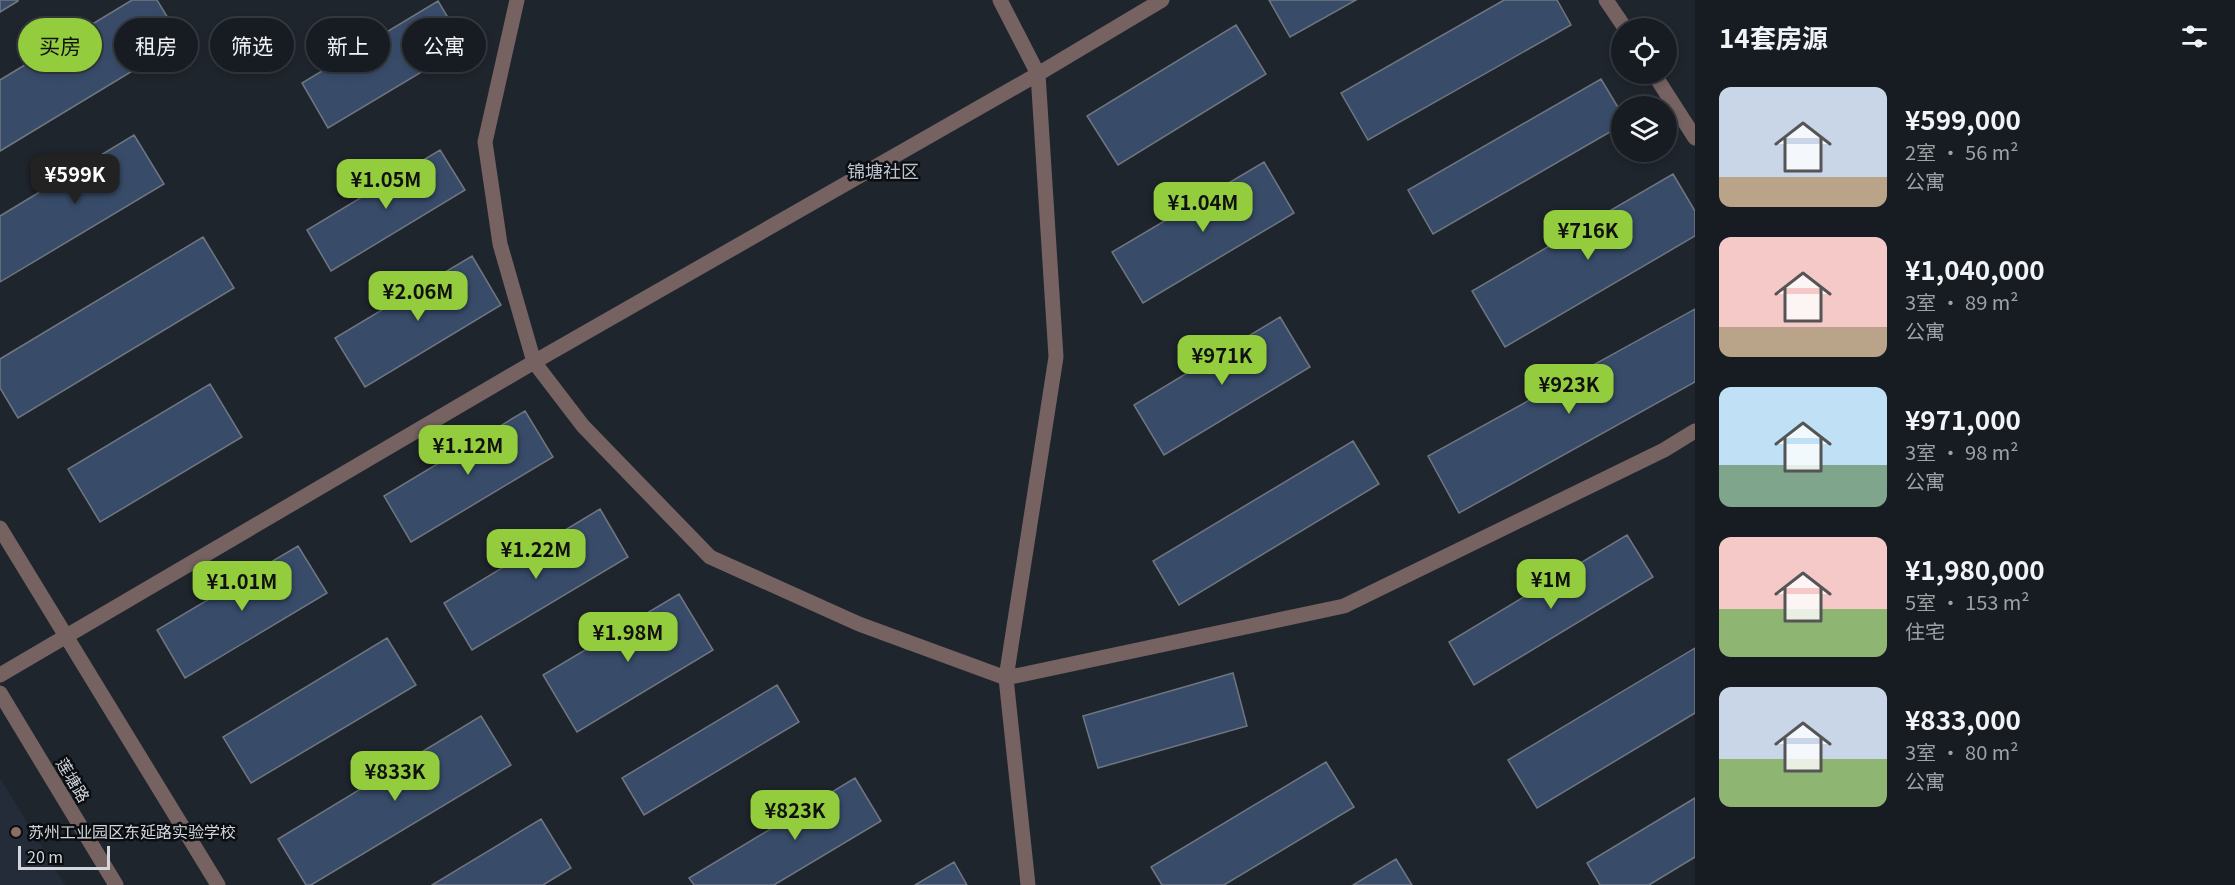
<!DOCTYPE html>
<html lang="zh">
<head>
<meta charset="utf-8">
<style>
	body { margin:0; font-family:Georgia,"Noto Sans SC",serif; background:#24292f; color:#f1f3f6; height:100vh; display:flex; flex-direction:column; font-size:22px; white-space:nowrap }
	* { box-sizing:border-box; margin:0 }
	p { font-size:20px; color:#9ea1a5 }
	.icon { flex:none; width:33px; height:33px; fill:none; stroke:currentColor; stroke-width:2; stroke-linecap:round; stroke-linejoin:round }
	.map { position:relative; flex:1; overflow:hidden }
	.drawer { display:flex; flex-direction:column; background:#171c22; width:540px }
	.drawer>* { flex:none }
	.guide { position:absolute; left:18px; top:18px; width:570px; height:54px; display:flex; gap:12px }
	.tools { position:absolute; left:1611px; top:18px; display:grid; gap:12px }
	.tools a { display:grid; place-items:center; width:66px; height:66px; border-radius:50%; background:#171c22; box-shadow:0 3px 9px #0003,0 0 0 2px #363a40; font-size:30px }
	.scale { position:absolute; left:18px; bottom:15px; width:92px; box-sizing:border-box; padding-left:6px; border:3px solid #d3d6dc; border-top:0; font-size:16px; line-height:21px; white-space:nowrap; color:#d3d6dc; -webkit-text-stroke:4px #0b0e11; paint-order:stroke }
	.price { position:absolute; translate:-50% -51px; padding:0 14px; border-radius:12px; background:#93cc3d; color:#111; font-size:20px; line-height:39px; filter:drop-shadow(0 2px 3px #0008) }
	.price::after { content:''; position:absolute; left:50%; top:36px; width:18px; height:14px; margin-left:-9px; background:inherit; clip-path:polygon(0 0,100% 0,50% 100%) }
	.price.current { background:#222; color:#fff }
	ul { padding:0; list-style:none }
	li { display:flex; align-items:center; gap:18px; height:150px; padding:0 24px }
	li span { display:grid; place-items:center; flex:none; width:168px; height:120px; border-radius:12px; color:#555 }
	li>.icon { margin-inline-start:auto }
	span .icon { width:72px; height:72px; fill:#fffc; stroke-width:1 }
	li b { font-size:26px }
	h2 { display:flex; justify-content:space-between; align-items:center; height:72px; padding:0 24px; font-size:26px }
	.pill { padding:0 21px; border-radius:27px; background:#171c22; box-shadow:0 3px 9px #0003,0 0 0 2px #363a40; font-size:21px; line-height:54px }
	.pill.current { background:#93cc3d; color:#111 }
	main { display:flex; flex:1; min-height:0 }
	.map>svg:first-child { display:block }
	.built { fill:#242c3a }
	.building { fill:#384c6a; stroke:#6f7680; stroke-width:1.5 }
	.lines { fill:none; stroke-linecap:round; stroke-linejoin:round }
	.minor { stroke:#756261; stroke-width:15 }
	.education-dot { fill:#8d6e63; stroke:#0b0e11; stroke-width:2 }
	.labels { text-anchor:middle; stroke-width:5; stroke-linejoin:round; paint-order:stroke }
	.street-label { font-size:16px; fill:#d3d6dc; stroke:#0b0e11 }
	.poi-label { font-size:16px; fill:#d3d6dc; stroke:#0b0e11; text-anchor:start }
	.neighbourhood-label { font-size:18px; fill:#bdc4cf; stroke:#0b0e11 }
</style>
</head>
<body>
<main>
<div class="map">
<svg width="1695" height="885" viewBox="0 0 1695 885">
	<rect width="100%" height="100%" fill="#1f252d"/>
	<path class="built" d="M0,778l65,107h-65z"/>
	<path class="building" d="M0,0h18v1l-18,11z
		M132,0h25l25,41 -182,110v-71z
		M1269,0h87l-66,37z
		M1504,0h53l14,25 -203,115 -27,-47z
		M438,1l27,45 -137,82 -26,-45z
		M1236,25l30,49 -148,91 -31,-49z
		M1601,79l21,35v11l-189,109 -25,-44z
		M134,135l30,49 -164,98v-66z
		M440,150l25,40 -134,81 -24,-41z
		M1264,162l30,51 -151,90 -31,-51z
		M1673,174l22,37v25l-190,111 -33,-56z
		M203,237l31,51 -216,130 -18,-30v-29z
		M472,256l29,49 -136,82 -30,-49z
		M1695,309v73l-236,131 -31,-57z
		M1280,317l30,50 -146,88 -30,-50z
		M210,384l32,53 -142,85 -32,-53z
		M525,411l28,46 -142,85 -27,-46z
		M1353,441l26,43 -200,121 -26,-44z
		M600,509l28,48 -156,93 -28,-47z
		M1627,535l26,42 -179,108 -25,-43z
		M298,546l29,47 -142,85 -28,-48z
		M679,594l34,56 -136,82 -34,-57z
		M387,638l29,47 -165,98 -28,-46z
		M1695,648v65l-158,95 -29,-48z
		M1233,673l14,53 -149,42 -15,-52z
		M777,685l22,37 -155,93 -22,-37z
		M481,716l30,49 -200,120h-5l-28,-46z
		M1326,762l28,45 -130,78h-62l-11,-18z
		M855,778l26,43 -107,64h-80l-5,-7z
		M1695,798v59l-46,28h-49l-13,-22z
		M541,819l30,49 -28,17h-111z
		M1396,859l16,26h-59z
		M954,862l13,23h-52z"/>
	<g class="lines">
		<path class="minor" d="M517,0l-32,142 15,102 34,118 49,64 127,131 149,67 147,54 22,207
			M1000,0l38,74 18,283 -50,321 338,-72 320,-156 31,-19
			M1606,0l19,28
			M1654,74l41,64
			M0,528l218,357
			M0,675l534,-313 504,-288 124,-74
			M0,693l116,192"/>
	</g>
	<circle class="education-dot" cx="16" cy="832" r="6"/>
	<g class="labels">
		<g class="street-label">
			<text transform="translate(73 780) rotate(59)" y="6">莲塘路</text>
		</g>
		<g class="poi-label">
			<text x="28" y="838">苏州工业园区东延路实验学校</text>
		</g>
		<g class="neighbourhood-label">
			<text x="883" y="178">锦塘社区</text>
		</g>
	</g>
</svg>
<div class="tools">
<a><svg class="icon" aria-label="locate" viewBox="0 0 24 24"><circle cx="12" cy="12" r="6"/><path d="M12 2v4M12 18v4M2 12h4M18 12h4"/></svg></a>
<a><svg class="icon" aria-label="layers" viewBox="0 0 24 24"><path d="M12 4l9 5-9 5-9-5zM3 14l9 5 9-5"/></svg></a>
</div>
<div class="scale">20 m</div>
<b class="price current" style="left:75px;top:205px">¥599K</b>
<b class="price" style="left:386px;top:210px">¥1.05M</b>
<b class="price" style="left:1203px;top:233px">¥1.04M</b>
<b class="price" style="left:1588px;top:261px">¥716K</b>
<b class="price" style="left:418px;top:322px">¥2.06M</b>
<b class="price" style="left:1222px;top:386px">¥971K</b>
<b class="price" style="left:1569px;top:415px">¥923K</b>
<b class="price" style="left:468px;top:476px">¥1.12M</b>
<b class="price" style="left:536px;top:580px">¥1.22M</b>
<b class="price" style="left:1551px;top:610px">¥1M</b>
<b class="price" style="left:242px;top:612px">¥1.01M</b>
<b class="price" style="left:628px;top:663px">¥1.98M</b>
<b class="price" style="left:395px;top:802px">¥833K</b>
<b class="price" style="left:795px;top:841px">¥823K</b>
<div class="guide">
<a class="pill current">买房</a>
<a class="pill">租房</a>
<a class="pill">筛选</a>
<a class="pill">新上</a>
<a class="pill">公寓</a>
</div>
</div>
<section class="drawer">
<h2>14套房源<svg class="icon" aria-label="filters" viewBox="0 0 24 24"><path d="M4 7h16M4 17h16"/><circle cx="9" cy="7" r="2"/><circle cx="15" cy="17" r="2"/></svg></h2>
<ul>
<li><span style="background:linear-gradient(#c9d6e8 75%,#b9a48a 0)"><svg class="icon" aria-label="home" viewBox="0 0 24 24"><path d="M3 11l9-7 9 7M6 9v11h12V9"/></svg></span><div><b>¥599,000</b><p>2室 · 56 m²</p><p>公寓</p></div></li>
<li><span style="background:linear-gradient(#f6c9c9 75%,#b9a48a 0)"><svg class="icon" aria-label="home" viewBox="0 0 24 24"><path d="M3 11l9-7 9 7M6 9v11h12V9"/></svg></span><div><b>¥1,040,000</b><p>3室 · 89 m²</p><p>公寓</p></div></li>
<li><span style="background:linear-gradient(#bfe0f5 65%,#7fa58c 0)"><svg class="icon" aria-label="home" viewBox="0 0 24 24"><path d="M3 11l9-7 9 7M6 9v11h12V9"/></svg></span><div><b>¥971,000</b><p>3室 · 98 m²</p><p>公寓</p></div></li>
<li><span style="background:linear-gradient(#f6c9c9 60%,#8fb573 0)"><svg class="icon" aria-label="home" viewBox="0 0 24 24"><path d="M3 11l9-7 9 7M6 9v11h12V9"/></svg></span><div><b>¥1,980,000</b><p>5室 · 153 m²</p><p>住宅</p></div></li>
<li><span style="background:linear-gradient(#c9d6e8 60%,#8fb573 0)"><svg class="icon" aria-label="home" viewBox="0 0 24 24"><path d="M3 11l9-7 9 7M6 9v11h12V9"/></svg></span><div><b>¥833,000</b><p>3室 · 80 m²</p><p>公寓</p></div></li>
</ul>
</section>
</main>
</body>
</html>
